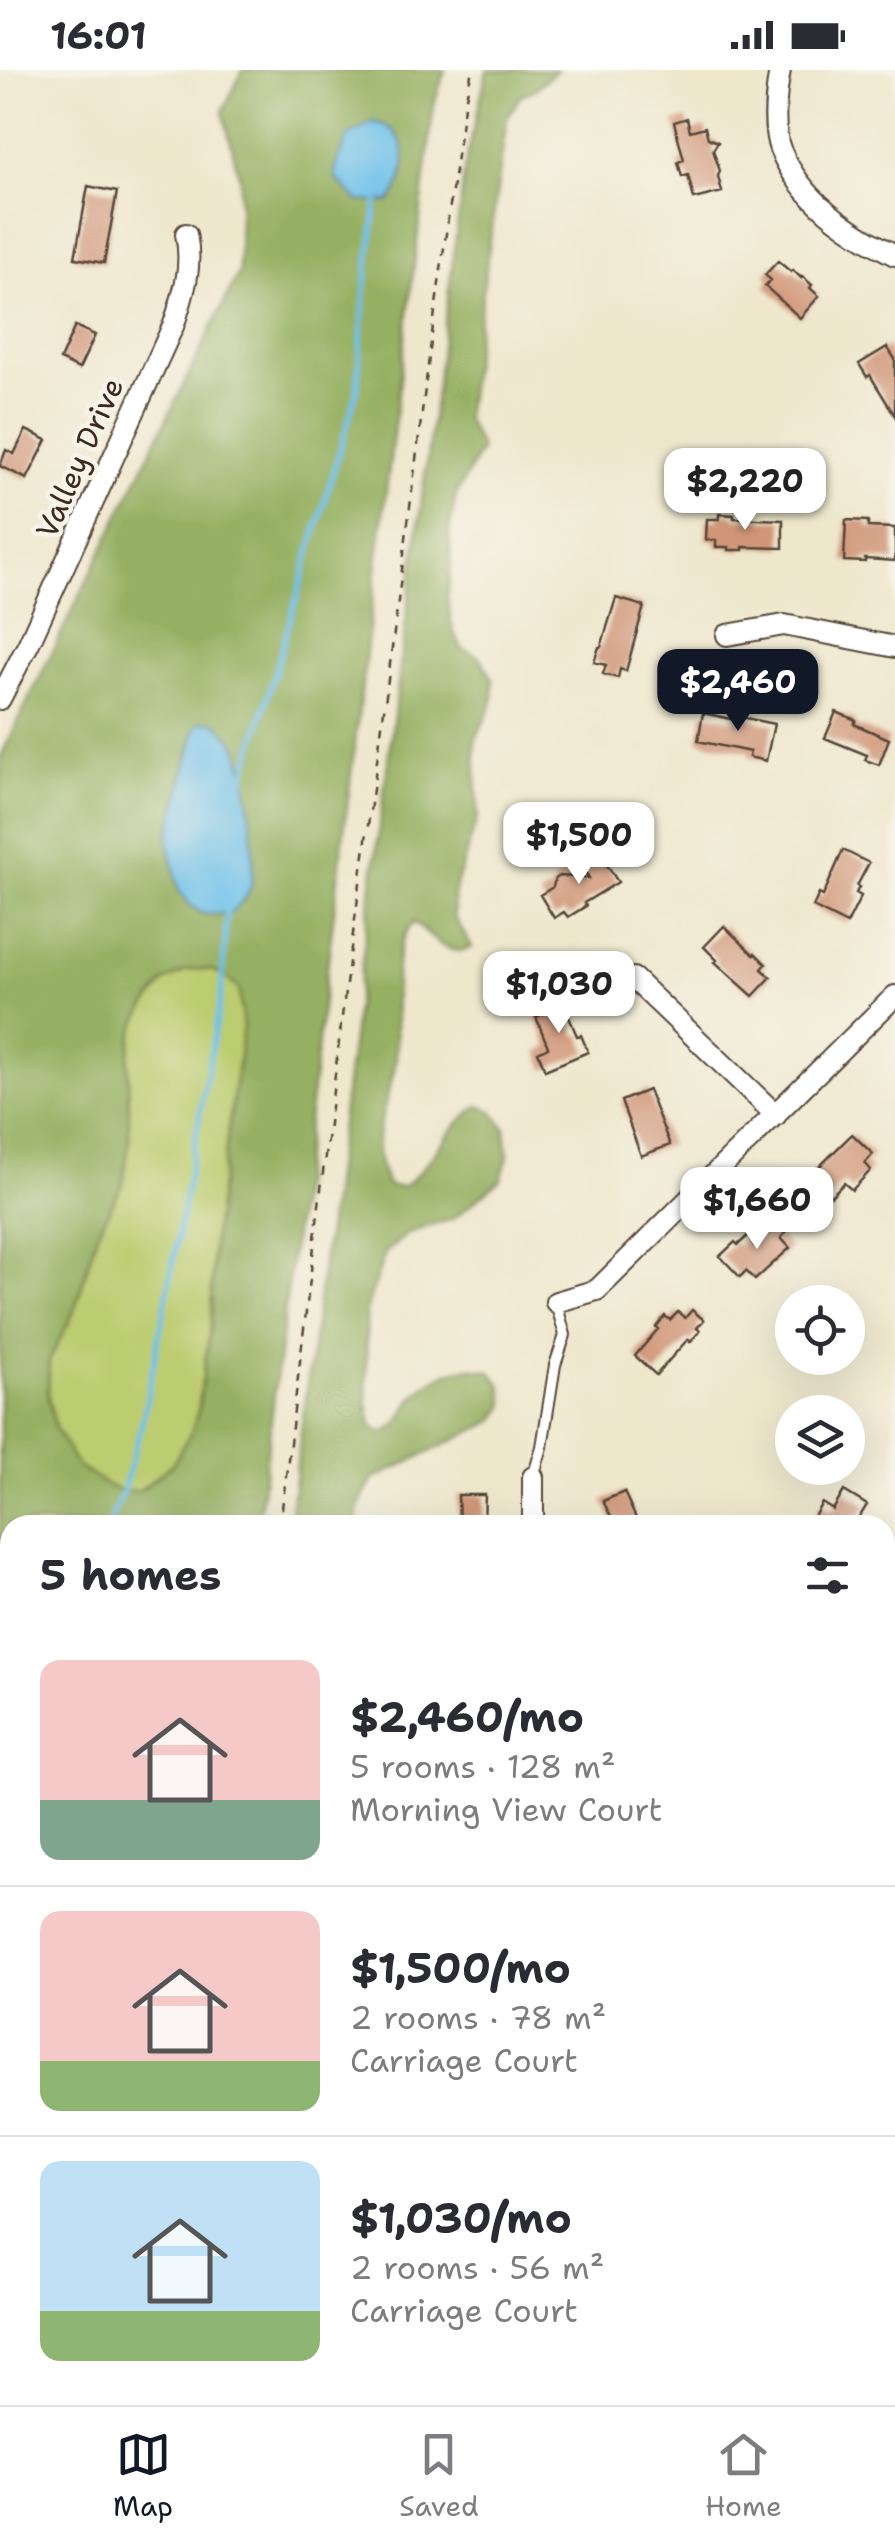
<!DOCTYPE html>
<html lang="en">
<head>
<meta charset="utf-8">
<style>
	body { margin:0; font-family:"Shantell Sans",sans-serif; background:#f7f7f7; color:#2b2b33; height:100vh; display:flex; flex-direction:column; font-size:38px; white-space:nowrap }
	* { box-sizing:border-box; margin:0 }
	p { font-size:32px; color:#7c7c81 }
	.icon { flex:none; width:55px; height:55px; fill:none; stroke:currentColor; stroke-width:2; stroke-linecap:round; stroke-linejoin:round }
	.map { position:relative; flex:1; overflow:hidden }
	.side { position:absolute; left:0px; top:1445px; width:895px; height:890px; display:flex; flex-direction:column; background:#fff; border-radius:30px 30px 0 0; box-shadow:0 10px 40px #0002 }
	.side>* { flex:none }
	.buttons { position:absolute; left:775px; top:1215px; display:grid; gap:20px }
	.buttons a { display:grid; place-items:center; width:90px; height:90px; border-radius:50%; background:#fff; box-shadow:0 10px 40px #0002; font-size:50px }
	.price { position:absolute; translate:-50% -85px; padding:0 22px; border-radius:20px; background:#fff; color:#222; font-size:32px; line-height:65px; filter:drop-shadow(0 2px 5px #0008) }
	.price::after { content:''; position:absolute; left:50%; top:60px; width:30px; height:22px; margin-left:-15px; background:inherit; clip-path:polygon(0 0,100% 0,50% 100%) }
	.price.active { background:#111827; color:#fff }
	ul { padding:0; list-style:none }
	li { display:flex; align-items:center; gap:30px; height:250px; padding:0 40px }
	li+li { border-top:2px solid #e1e1e2 }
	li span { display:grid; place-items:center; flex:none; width:280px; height:200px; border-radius:20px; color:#555 }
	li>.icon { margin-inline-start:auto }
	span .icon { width:120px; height:120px; fill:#fffc; stroke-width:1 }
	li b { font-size:42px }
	h2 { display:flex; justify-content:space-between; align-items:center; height:120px; padding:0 40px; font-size:42px }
	.status { display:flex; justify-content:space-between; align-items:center; height:70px; padding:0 50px; background:#fff; direction:ltr }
	.status svg { height:28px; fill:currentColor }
	.tabs { display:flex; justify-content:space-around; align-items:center; height:140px; border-top:2px solid #e1e1e2; background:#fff; font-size:28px; color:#7c7c81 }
	.tabs a { display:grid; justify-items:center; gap:5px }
	.tabs .active { color:#111827 }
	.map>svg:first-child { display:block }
	.green { fill:#bccc6f; stroke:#7c7b46; stroke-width:2.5 }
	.forest { fill:#95b062; stroke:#686d40; stroke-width:2.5; fill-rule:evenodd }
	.water { fill:#6ec1ea; stroke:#547684; stroke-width:2.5 }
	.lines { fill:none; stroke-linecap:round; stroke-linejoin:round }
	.stream { stroke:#6ec1ea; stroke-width:5 }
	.building { fill:#d09678 }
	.service-casing { stroke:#564638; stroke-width:14 }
	.minor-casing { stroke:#564638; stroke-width:24 }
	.path { stroke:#564638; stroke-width:2.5; stroke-dasharray:8 8; stroke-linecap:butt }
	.service { stroke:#fff; stroke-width:10 }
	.minor { stroke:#fff; stroke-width:20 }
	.labels { text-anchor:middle; stroke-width:9; stroke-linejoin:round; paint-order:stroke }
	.street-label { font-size:30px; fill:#3b2a1e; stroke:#f7f3e8 }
</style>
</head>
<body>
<div class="status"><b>16:01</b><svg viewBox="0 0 49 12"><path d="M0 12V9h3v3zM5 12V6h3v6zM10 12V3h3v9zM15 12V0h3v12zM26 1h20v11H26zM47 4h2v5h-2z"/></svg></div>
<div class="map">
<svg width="895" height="2335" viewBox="0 0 895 2335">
	<rect width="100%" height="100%" fill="#f7f3e8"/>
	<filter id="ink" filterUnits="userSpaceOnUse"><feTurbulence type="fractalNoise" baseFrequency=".01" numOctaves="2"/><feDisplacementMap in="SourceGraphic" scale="20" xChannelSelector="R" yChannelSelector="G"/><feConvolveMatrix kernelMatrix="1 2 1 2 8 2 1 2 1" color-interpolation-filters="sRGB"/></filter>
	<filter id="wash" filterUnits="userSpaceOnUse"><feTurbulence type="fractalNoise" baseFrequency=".0048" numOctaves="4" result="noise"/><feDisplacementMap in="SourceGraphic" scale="40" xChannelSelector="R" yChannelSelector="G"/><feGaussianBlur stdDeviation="2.25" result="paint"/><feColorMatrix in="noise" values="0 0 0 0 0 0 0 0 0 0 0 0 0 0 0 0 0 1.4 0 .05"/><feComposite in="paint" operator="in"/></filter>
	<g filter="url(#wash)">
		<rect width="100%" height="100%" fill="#eee7cc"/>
		<path class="green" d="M208,899l14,5 17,15 4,38 -30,215 -2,80 -13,89 -6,20 -19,32 -34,28h-16l-14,-5 -31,-19 -22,-37 -8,-33 1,-36 26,-52 22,-76 26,-50 6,-41 -1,-82 4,-25 10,-23 22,-30 24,-12z
			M0,2040l8,4 2,3v160l-10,31z"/>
		<path class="forest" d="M243,0h202l-11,34 -176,1421h-248v371l-10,7v-1145l239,-486 1,-92 -17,-69zM200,653l54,134 -3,30 -7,13 -76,-60 28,-113zM208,899l14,5 17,15 4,38 -30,215 -2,80 -13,89 -6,20 -19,33 -34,27h-16l-14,-5 -31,-19 -22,-37 -8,-33 1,-36 26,-52 22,-76 26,-50 6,-41 -1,-82 4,-25 10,-23 22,-30 24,-12z
			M487,0h70l-23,20 -13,5 -14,23 -42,300 16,31 -25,46 -7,35 2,37 -4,30 6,34 9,17 18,9 13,22v23l-18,39 3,75 -25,79 1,22 18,30c-24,13 -41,-11 -58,-25 -28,27 -15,98 -18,136 -3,28 -17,55 -18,83 -1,15 3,33 11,45l13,1c32,-22 44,-62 78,-81l13,5 12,17 3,28 -7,23 -48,40 -45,14 -23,20 -19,57 1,94 5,22 10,7c18,-5 20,-20 31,-34 10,-14 36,-30 54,-31 7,0 16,2 23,3l12,15 3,19 -11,16 -121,58 -14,26 -2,20h-68l176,-1359z
			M0,1908l10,2v137l-10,-7z
			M885,1945l10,4v216l-10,14z
			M10,2207v118h20l-3,10h-27v-103z
			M62,2325h124l5,10h-132z
			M709,2325h42v10h-41z
			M800,2325h65l8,10h-62z"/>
		<path class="water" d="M372,52c41,4 39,55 17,80l-31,-1 -22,-22 -1,-10 12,-32z
			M200,652h16c6,7 15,15 20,23 12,22 23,123 13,146 -4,9 -12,16 -20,23h-26l-12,-8 -12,-15 -11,-51 28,-113z
			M10,1826v84l-10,-2v-75z"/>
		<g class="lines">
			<path class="stream" d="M243,711l114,-390 8,-101 12,-88
				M112,1455l-1,-7 12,-27 19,-69 24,-121 55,-306 6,-85
				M0,2020l10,-35"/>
		</g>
		<g id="blocks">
			<path class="building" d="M687,48l3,13 15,-4 3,11 10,4 -5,8 7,21 -2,5 4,16 -28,7 -6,-24 -6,2 -4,-15 6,-2 -10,-38z
				M88,116l29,6 -13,71 -29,-5z
				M778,191l13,11 2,-2 8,8 1,-2 10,9 -2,3 9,8 -19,22 -35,-32 6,-6 -6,-5z
				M75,256l20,9 -16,34 -19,-9z
				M887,277l8,12v57l-25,-41 -3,2 -8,-13z
				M26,360l21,10 -20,39 -27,-13 6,-16 8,4z
				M719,444l15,1v3l49,2v28l-40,-1v3h-14v-3h-13v-7h-10l1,-21h12z
				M846,450l22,1v6l27,1v33l-30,-2v3l-21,-1z
				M616,528l28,8 -18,65 -6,-2 -2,9 -15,-4 3,-9 -12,-3 5,-15h2z
				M836,642l20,8 -2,4 35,15 -10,26 -14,-5 2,-5 -42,-17z
				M703,643l32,7 1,-4 38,8 -8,37 -17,-4 1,-5 -52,-11z
				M843,780l26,13 -12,23 2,1 -3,6 5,3 -14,28 -34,-17 6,-13 4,2z
				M598,781l20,31 -34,21 2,3 -18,11 -4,-5 -10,6 -14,-23 13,-8 2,-8 4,-3 30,2 -9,-15z
				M724,856l30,29 1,-2 11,11 -4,5 9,8 -18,19 -38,-34 2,-2 -13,-13z
				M554,928l4,10 4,-2 5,11h2l8,19 4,-1 7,17 -43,18 -7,-18 10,-5 -12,-30 9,-4 -4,-10z
				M648,1020l22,55 -29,11 -20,-55z
				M852,1064l21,20 -8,9 6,7 -19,20 -8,-7 -13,13 -21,-20z
				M777,1153l9,9 -5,6 9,10 -35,32 -9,-9 -6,6 -20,-21 15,-14 3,3 15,-14 6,6z
				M692,1240l12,10 -7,8 3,3 -10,11 -2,-3 -32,36 -21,-19 23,-27 -2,-2 9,-11 5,4 8,-8 7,6z
				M844,1421l23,14 -12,19 3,1h-34l-11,-7 9,-15 11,7z
				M624,1422l15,33h-24l-12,-24z
				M458,1425h27l-1,30h-25z"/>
		</g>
	</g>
	<g filter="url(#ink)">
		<use href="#blocks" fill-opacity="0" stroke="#564638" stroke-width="2.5"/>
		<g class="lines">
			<defs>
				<path id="service" d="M533,1407l9,-30 13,-82 10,-30 -9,-32"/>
				<path id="minor" d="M780,0c-4,22 -8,58 0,79 21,51 68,82 115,106
					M727,565l57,-10 111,22
					M0,629l29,-56 145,-319c10,-31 19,-57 12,-90
					M633,908l143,137
					M556,1232l41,-12 298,-294
					M533,1407v48
					M885,1556l10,-10
					M482,2325l7,10
					M434,2335l1,-10"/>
			</defs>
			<use href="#service" class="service-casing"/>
			<use href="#minor" class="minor-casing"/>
			<path class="path" d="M280,1455l66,-541 39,-281 48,-377 31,-220 8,-36
				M49,2335l3,-10"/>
			<use href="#service" class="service"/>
			<use href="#minor" class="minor"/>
		</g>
	</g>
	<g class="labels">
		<g class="street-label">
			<text transform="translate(80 388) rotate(-66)" y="10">Valley Drive</text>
		</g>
	</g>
</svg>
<div class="buttons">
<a><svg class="icon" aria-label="locate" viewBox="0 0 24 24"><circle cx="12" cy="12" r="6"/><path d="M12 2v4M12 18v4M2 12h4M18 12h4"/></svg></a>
<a><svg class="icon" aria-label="layers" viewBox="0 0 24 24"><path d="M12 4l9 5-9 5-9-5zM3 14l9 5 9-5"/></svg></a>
</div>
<b class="price" style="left:745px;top:463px">$2,220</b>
<b class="price active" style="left:738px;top:664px">$2,460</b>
<b class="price" style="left:579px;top:817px">$1,500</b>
<b class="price" style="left:559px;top:966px">$1,030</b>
<b class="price" style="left:757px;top:1182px">$1,660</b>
<section class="side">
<h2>5 homes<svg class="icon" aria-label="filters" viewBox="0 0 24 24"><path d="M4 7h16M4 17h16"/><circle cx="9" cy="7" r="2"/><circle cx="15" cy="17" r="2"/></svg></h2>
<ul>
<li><span style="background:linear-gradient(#f6c9c9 70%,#7fa58c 0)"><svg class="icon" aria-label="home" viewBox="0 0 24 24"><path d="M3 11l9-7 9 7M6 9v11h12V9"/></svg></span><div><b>$2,460/mo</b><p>5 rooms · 128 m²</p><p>Morning View Court</p></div></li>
<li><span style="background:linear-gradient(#f6c9c9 75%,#8fb573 0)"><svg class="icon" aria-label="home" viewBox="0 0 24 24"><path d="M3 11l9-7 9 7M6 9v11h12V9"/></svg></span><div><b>$1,500/mo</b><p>2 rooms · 78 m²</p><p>Carriage Court</p></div></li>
<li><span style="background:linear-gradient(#bfe0f5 75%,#8fb573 0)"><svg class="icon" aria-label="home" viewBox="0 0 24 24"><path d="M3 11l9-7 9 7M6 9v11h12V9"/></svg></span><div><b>$1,030/mo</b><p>2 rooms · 56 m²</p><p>Carriage Court</p></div></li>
</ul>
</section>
</div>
<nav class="tabs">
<a class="active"><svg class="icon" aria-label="map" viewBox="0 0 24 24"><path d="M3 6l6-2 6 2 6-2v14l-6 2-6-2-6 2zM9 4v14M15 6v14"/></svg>Map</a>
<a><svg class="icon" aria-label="saved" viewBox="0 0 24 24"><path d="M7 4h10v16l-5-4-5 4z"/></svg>Saved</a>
<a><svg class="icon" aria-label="home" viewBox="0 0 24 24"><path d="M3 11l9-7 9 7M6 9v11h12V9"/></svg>Home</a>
</nav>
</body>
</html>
